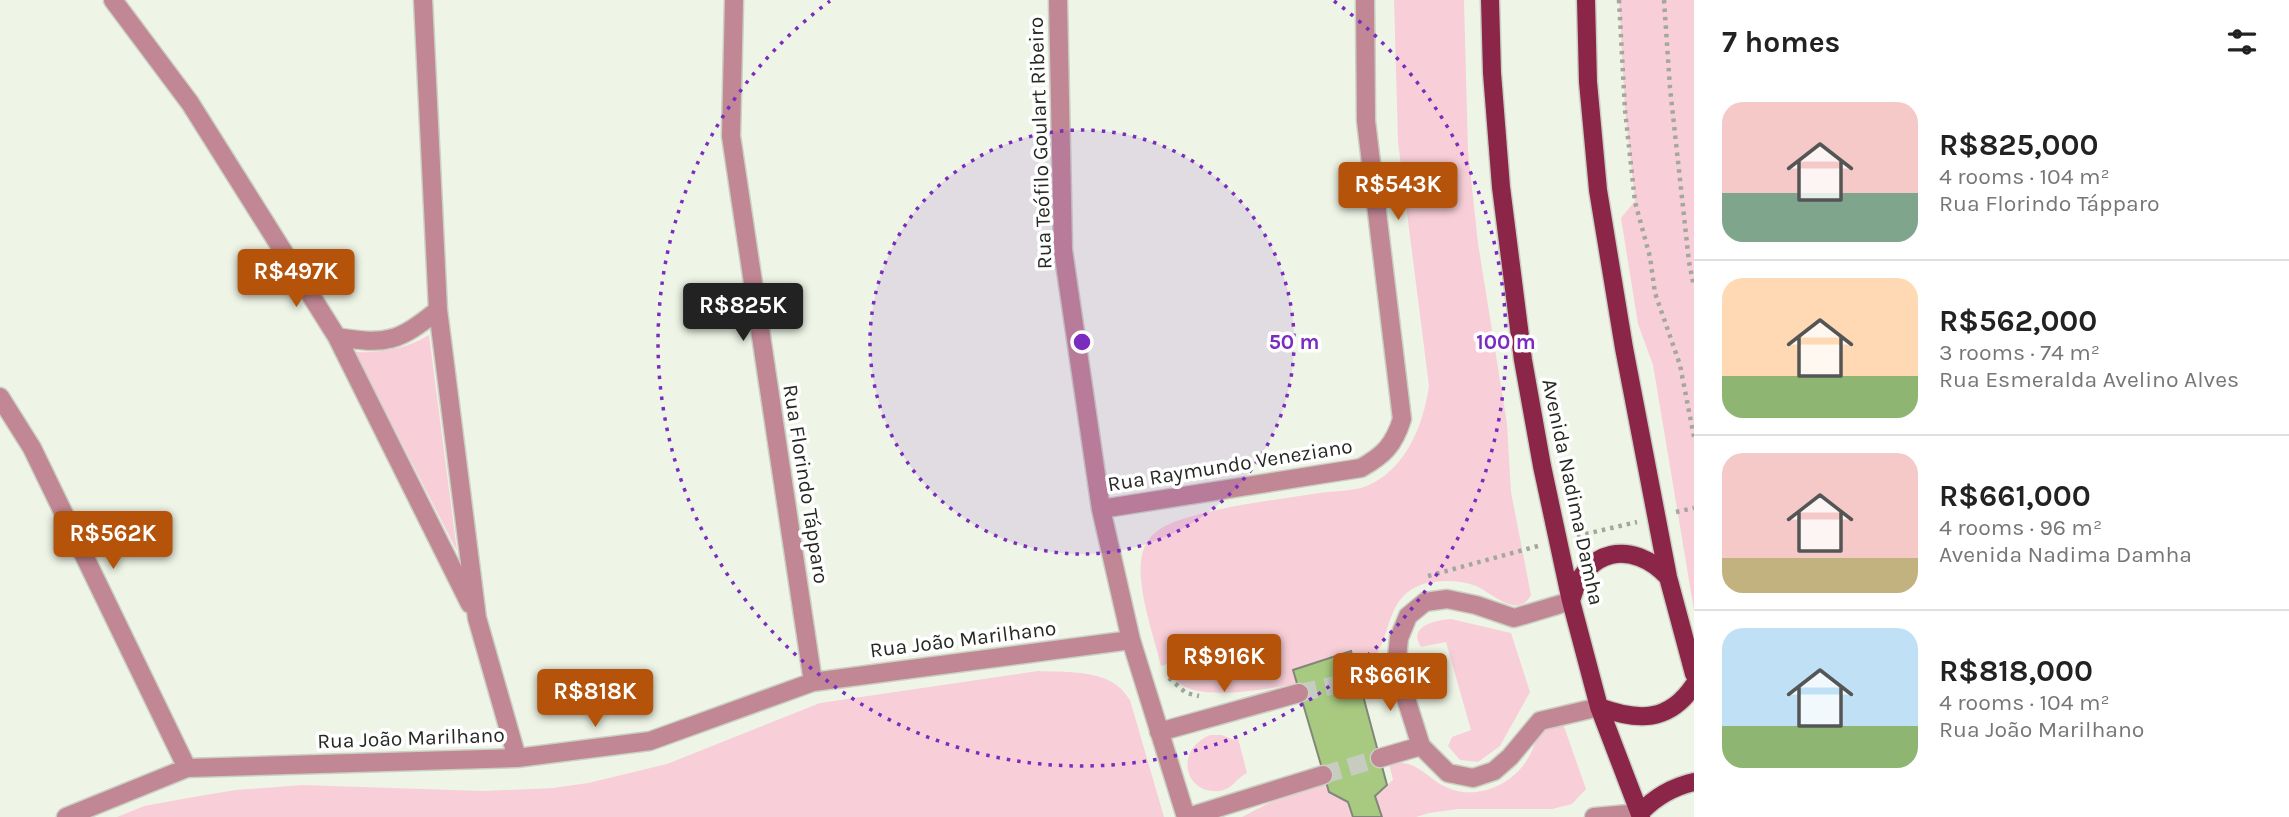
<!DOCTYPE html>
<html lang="en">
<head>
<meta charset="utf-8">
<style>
	body { margin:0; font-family:Karla,sans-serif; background:#f6f6f6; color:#222; height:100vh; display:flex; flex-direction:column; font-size:26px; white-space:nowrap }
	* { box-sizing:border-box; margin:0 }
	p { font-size:23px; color:#767676 }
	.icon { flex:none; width:38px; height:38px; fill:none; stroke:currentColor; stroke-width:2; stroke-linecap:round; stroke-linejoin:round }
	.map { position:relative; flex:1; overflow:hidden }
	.side { display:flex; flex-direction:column; background:#fff; width:595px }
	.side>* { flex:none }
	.price { position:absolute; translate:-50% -60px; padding:0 16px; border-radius:7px; background:#b45309; color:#fff; font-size:23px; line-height:46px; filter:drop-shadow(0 2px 4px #0008) }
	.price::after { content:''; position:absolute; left:50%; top:42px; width:21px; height:16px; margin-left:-10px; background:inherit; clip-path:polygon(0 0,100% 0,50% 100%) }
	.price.current { background:#222; color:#fff }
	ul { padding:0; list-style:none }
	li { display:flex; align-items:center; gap:21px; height:175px; padding:0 28px }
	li+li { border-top:2px solid #e0e0e0 }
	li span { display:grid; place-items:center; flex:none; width:196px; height:140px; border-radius:21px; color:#555 }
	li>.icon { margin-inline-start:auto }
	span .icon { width:84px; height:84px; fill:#fffc; stroke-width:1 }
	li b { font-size:30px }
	h2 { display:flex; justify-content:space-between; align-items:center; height:84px; padding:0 28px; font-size:30px }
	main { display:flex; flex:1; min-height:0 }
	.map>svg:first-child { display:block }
	.green { fill:#f8cfd8 }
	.building { fill:#a7c980; stroke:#81887a; stroke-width:2 }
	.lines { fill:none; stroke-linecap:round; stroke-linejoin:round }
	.street-tunnel { stroke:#c6ccbf; stroke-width:18; stroke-dasharray:18 9; stroke-linecap:butt }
	.street-casing { stroke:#cad0c3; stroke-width:21 }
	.primary-casing { stroke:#cad0c3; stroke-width:21 }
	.path { stroke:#a2a89c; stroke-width:4.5; stroke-dasharray:3.5 5; stroke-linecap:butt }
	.street { stroke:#c18794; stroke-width:18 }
	.primary { stroke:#8c2649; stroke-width:18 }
	.ring { fill:none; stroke:#7b2cbf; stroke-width:3.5; stroke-dasharray:3.5 7 }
	.labels { text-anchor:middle; stroke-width:7; stroke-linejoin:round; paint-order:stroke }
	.street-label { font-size:21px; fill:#262923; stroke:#fff }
	.centre { fill:#7b2cbf; stroke:#fff; stroke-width:3.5 }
	.ring-label { font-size:21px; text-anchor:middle; font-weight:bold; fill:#7b2cbf; stroke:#fff; stroke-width:7; stroke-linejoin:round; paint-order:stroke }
</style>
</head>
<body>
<main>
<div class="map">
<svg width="1694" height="817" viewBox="0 0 1694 817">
	<rect width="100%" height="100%" fill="#eef5e6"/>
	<path class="green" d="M1394,0h70l4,151 10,92 29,181 4,68 20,103c-13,25 -39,-2 -55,-9 -15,-6 -34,-6 -49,-3 -51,13 -29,70 -70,89l-6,-21 -58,19 4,14c-28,4 -96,18 -118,-1 -6,-5 -9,-12 -12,-19l-6,2c-7,-31 -30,-91 -16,-120 9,-19 30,-25 48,-30 41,-12 84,-16 126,-23 15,-2 34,-2 48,-7 39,-17 56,-60 62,-100l-31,-244z
		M1619,0h75v610l-41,-245 -15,-41 -17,-106 14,-17 -10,-91z
		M429,335l28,216 -102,-199c25,1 52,-3 74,-17z
		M1451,619l60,14 19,59 -30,54 -22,16 -18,-2 -12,-14 4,-9 19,-7 -25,-88 -25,5c-14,-21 15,-27 30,-28z
		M1038,671c24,1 62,-1 81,16 4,3 8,9 11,13l34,117h-1047l27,-11 55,-10 37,-6 66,-5 181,6 70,-3 35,-5 79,-19 153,-61z
		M1561,718l25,71 -14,15 -20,5h-94l-29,4 -13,4h-34l-7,-21 18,-16 -4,-16c22,-5 31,6 48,18 30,21 71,8 90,-22 7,-11 10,-24 17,-35z
		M1210,735h12l12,5 4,-2 9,35c-11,5 -14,16 -27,18 -36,4 -46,-41 -10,-56z
		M1326,784l3,8 19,10 5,15h-111l27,-14z"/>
	<path class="building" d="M1351,651l36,134 -12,11 7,21h-29l-5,-15 -19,-10 -36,-122z"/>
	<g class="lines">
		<path class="street-tunnel" d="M1299,693l60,-13
			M1323,775l57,-17"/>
		<defs>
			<path id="street" d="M113,0l77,103 147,234 133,267
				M423,0l15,310 39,308 40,140
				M734,0l-3,136 82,546
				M1058,0l5,250 38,259 30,131 55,177
				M337,337c50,8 61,5 101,-27
				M0,397l32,51 155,320
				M1101,509l260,-41c23,-13 33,-23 41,-49l-36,-298 -1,-121
				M1571,601l-57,17 -38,-13 -29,-6 -22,3 -17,14 -9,22 -3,29 25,79 27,27 25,5 21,-7 16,-14 30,-36 59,-14
				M1359,680l37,-13
				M1159,732l140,-39
				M1380,758l41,-12
				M66,817l121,-49 330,-10 133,-17 163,-59 318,-42
				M1188,817l135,-42
				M1594,817l46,-4"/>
			<path id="primary" d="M1490,0l2,73 9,114 22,173 19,106 29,135 28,106 42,110
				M1586,0l2,82 10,108 26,158 44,229 26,97
				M1571,601c14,-53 61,-62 97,-24
				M1599,707c38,14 70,16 95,-22
				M1640,813c15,-16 32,-26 54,-31"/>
		</defs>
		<use href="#street" class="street-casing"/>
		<use href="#primary" class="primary-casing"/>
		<path class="path" d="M1619,0l6,110 10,92 15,55 5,36 25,72 14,72
			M1664,0l6,88 19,174 5,25
			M1676,512l18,-4
			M1577,536l60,-14
			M1428,576l110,-30
			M1169,678l17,15 13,3"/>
		<use href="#street" class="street"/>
		<use href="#primary" class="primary"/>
	</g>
	<circle cx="1082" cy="342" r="212" fill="#7b2cbf" fill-opacity=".12"/>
	<g class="ring">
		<circle cx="1082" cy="342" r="212"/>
		<path d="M1334 1A424 424 0 1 1 830 1"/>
	</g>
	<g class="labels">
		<g class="street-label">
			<text transform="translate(1040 143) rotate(-92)" y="7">Rua Teófilo Goulart Ribeiro</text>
			<text transform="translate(1230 465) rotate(-9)" y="7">Rua Raymundo Veneziano</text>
			<text transform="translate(806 484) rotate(81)" y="7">Rua Florindo Tápparo</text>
			<text transform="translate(1573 492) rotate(78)" y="7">Avenida Nadima Damha</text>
			<text transform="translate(963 639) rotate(-7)" y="7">Rua João Marilhano</text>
			<text transform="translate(411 738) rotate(-2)" y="7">Rua João Marilhano</text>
		</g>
	</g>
	<circle cx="1082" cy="342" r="10" class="centre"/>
	<g class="ring-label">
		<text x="1294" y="349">50 m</text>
		<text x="1506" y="349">100 m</text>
	</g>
</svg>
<b class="price" style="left:1398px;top:222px">R$543K</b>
<b class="price" style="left:296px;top:309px">R$497K</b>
<b class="price current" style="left:743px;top:343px">R$825K</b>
<b class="price" style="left:113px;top:571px">R$562K</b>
<b class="price" style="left:1224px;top:694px">R$916K</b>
<b class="price" style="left:1390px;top:713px">R$661K</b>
<b class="price" style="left:595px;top:729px">R$818K</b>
</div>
<section class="side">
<h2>7 homes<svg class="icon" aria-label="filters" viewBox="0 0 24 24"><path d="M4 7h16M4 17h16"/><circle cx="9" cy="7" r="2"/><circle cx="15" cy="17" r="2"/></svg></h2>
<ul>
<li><span style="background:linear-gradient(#f6c9c9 65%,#7fa58c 0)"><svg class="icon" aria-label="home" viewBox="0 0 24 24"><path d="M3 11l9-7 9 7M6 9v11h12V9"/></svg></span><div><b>R$825,000</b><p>4 rooms · 104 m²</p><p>Rua Florindo Tápparo</p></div></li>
<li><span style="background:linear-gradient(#ffd9b3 70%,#8fb573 0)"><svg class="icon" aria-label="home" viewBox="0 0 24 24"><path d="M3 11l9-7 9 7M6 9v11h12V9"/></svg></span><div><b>R$562,000</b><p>3 rooms · 74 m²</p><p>Rua Esmeralda Avelino Alves</p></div></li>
<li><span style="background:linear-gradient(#f6c9c9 75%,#c2b280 0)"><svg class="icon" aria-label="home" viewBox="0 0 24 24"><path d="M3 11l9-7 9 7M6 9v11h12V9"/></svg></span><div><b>R$661,000</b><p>4 rooms · 96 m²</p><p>Avenida Nadima Damha</p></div></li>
<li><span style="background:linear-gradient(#bfe0f5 70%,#8fb573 0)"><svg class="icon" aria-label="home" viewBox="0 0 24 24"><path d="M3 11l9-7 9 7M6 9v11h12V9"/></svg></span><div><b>R$818,000</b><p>4 rooms · 104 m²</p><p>Rua João Marilhano</p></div></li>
</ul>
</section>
</main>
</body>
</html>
